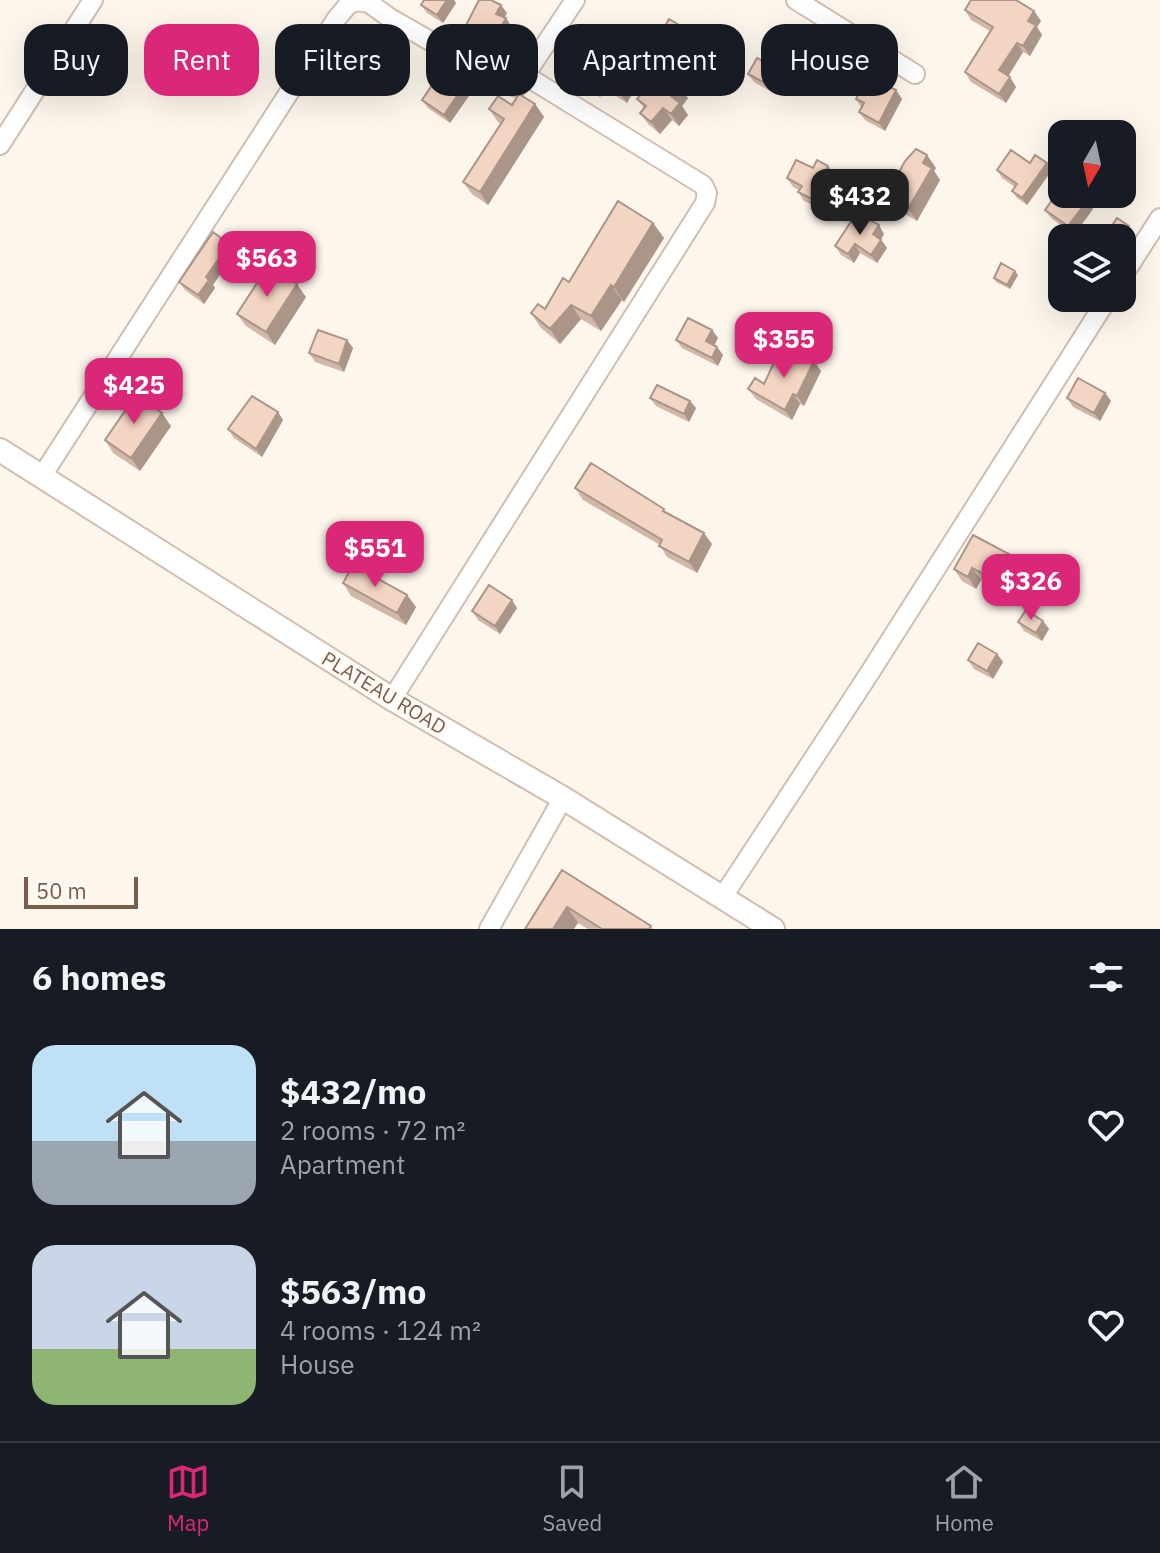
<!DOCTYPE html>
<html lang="en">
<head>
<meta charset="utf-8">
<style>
	body { margin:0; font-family:"IBM Plex Sans",sans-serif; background:#20242c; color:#f1f3f6; height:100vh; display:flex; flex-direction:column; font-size:30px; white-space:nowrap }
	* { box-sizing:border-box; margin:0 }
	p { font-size:26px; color:#9ea1a6 }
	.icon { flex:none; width:44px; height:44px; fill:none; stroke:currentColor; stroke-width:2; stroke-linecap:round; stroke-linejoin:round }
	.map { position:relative; height:929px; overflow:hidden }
	.drawer { display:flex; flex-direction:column; background:#171b24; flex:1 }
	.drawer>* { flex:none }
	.banner { position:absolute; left:24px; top:24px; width:1112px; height:72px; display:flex; gap:16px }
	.needle { width:52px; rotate:189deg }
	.buttons { position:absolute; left:1048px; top:120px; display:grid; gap:16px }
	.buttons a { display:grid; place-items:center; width:88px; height:88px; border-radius:16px; background:#171b24; box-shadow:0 8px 32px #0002; font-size:40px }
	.scale { position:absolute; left:24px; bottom:20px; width:114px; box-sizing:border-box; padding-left:8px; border:4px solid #7a5c4d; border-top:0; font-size:22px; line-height:28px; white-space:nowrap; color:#7a5c4d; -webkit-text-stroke:6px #fffaf3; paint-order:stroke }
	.price { position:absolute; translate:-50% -68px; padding:0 18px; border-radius:16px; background:#db2777; color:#fff; font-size:26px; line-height:52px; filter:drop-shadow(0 2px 4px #0008) }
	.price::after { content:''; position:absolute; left:50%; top:48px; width:24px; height:18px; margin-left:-12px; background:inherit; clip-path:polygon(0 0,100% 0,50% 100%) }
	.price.active { background:#222; color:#fff }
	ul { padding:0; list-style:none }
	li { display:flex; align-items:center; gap:24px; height:200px; padding:0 32px }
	li span { display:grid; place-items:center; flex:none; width:224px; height:160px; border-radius:24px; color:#555 }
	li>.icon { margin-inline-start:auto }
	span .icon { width:96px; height:96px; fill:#fffc; stroke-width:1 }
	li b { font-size:34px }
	h2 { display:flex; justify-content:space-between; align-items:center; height:96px; padding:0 32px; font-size:34px }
	.chip { padding:0 28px; border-radius:24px; background:#171b24; box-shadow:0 8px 32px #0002; font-size:28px; line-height:72px }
	.chip.active { background:#db2777; color:#fff }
	.menu { display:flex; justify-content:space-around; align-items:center; height:112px; border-top:2px solid #363941; background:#171b24; font-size:22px; color:#9ea1a6 }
	.menu a { display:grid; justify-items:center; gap:4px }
	.menu .active { color:#db2777 }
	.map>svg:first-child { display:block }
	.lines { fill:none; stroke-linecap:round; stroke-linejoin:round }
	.minor-casing { stroke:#d1beb0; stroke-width:22 }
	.tertiary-casing { stroke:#d1beb0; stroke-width:26 }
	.minor { stroke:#fff; stroke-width:18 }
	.tertiary { stroke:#fff; stroke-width:22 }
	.wall { fill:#d1b7a8 }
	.shaded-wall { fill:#aa9588 }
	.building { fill:#f3d5c3; stroke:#aa9588; stroke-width:2 }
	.labels { text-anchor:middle; stroke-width:6; stroke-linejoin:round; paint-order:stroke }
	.street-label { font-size:20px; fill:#7a5c4d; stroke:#fffaf3 }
</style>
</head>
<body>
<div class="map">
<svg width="1160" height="929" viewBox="0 0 1160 929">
	<rect width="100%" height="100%" fill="#fdf6ec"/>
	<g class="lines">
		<defs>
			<path id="minor" d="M796,0l119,74
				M0,145l93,-145
				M1122,277l38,-59
				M42,476l295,-458 11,-13 9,-4 12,2 21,15 115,66 12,3 58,-87
				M392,699l313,-496 2,-10 -4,-8 -177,-109
				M722,898l145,-221 241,-379
				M489,929l74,-131"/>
			<path id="tertiary" d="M0,450l392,249 171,99 210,131"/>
		</defs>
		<use href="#minor" class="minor-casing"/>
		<use href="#tertiary" class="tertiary-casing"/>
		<use href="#minor" class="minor"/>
		<use href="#tertiary" class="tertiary"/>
	</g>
	<path class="wall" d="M424,0h30l2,3 -13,20 -16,-10 -6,-8z
		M1024,5l10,6 7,10 -4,6 5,8 -12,21 -7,-4 -15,24 8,11 -10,16 -35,-21 -6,-10 25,-41 -19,-11 -6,-10z
		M507,13l-3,5 8,9 -8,15 -9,-5 -5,10 -20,-10 -6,-8z
		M700,44l-3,5 6,7 -7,13 -8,-5 -6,11 -22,-12 -9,-12z
		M641,52l8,11 -22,40 -22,-14 -5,8 -26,-17 -8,-11 34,-5z
		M778,69l6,9 -9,16 -21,-12 -6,-8z
		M871,90h25l6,9 -17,32 -20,-11 -6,-8 2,-5 -5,-8z
		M471,93l-21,30 -22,-15 -6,-8z
		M688,98l-6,8 6,9 -9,11 -7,-6 -12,14 -11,-9 -9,-12 4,-5 -7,-9z
		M535,104l9,13 -56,88 -16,-11 -9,-12 38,-58 -3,-2 -9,-13 23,-4z
		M1047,163l5,7 -25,35 -10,-7 -5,-7 3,-4 -13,-9 -5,-8z
		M813,168l21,6 -16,33 -14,-6 -6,-9 1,-2 -6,-3 -6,-9z
		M936,168l-2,3 6,9 -23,41 -23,-13 -8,-12z
		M1062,194l25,7 6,8 -19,26 -23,-17 -6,-8z
		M653,223l11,15 -40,64 -2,-2 -21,31 -20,-12 -21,25 -19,-16 -10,-15 14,-4 24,-27z
		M861,226l23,8 -3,5 6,9 -10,15 -17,-10 -6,10 -13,-8 -6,-9z
		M229,244l6,8 -22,33 2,3 -11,16 -19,-14 -6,-8z
		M1018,275l-8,14 -14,-7 -2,-4z
		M306,297l-31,48 -29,-19 -9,-12z
		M712,330l6,8 -4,7 3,2 6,8 -5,11 -36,-18 -6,-8z
		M347,340l6,8 -9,24 -29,-10 -6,-9z
		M789,359l25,2 7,10 -17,35 -4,-2 -8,16 -36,-21 -8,-10 16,-5z
		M1105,393l6,8 -11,20 -27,-14 -6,-9z
		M650,398l46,10 -7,14 -33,-16z
		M283,420l-21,37 -28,-19 -6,-9z
		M171,426l-31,45 -27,-18 -8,-13z
		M575,488l92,26 45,30 -15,29 -30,-16 -7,-12 -77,-45z
		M1026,567l8,12 -13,20 -16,-10 -2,3 -22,-12 -5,9 -14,-8 -8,-12z
		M343,583l64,12 9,12 -10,18 -55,-29z
		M517,608l-17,26 -22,-14 -6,-9z
		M1043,621l6,8 -7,12 -18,-10 -6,-9z
		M997,654l6,8 -10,17 -19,-10 -6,-9z
		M562,870l92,59h-66l-10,-6 -53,6z"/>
	<path class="shaded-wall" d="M447,0h7l2,3 -13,20 -6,-8z
		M501,5l6,8 -5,9 -6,-8z
		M1034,11l7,10 -4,6 5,8 -12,21 -7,-10 5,-25z
		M506,18l6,9 -8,15 -6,-9z
		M489,29l6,8 -5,10 -6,-8z
		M691,32l9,12 -3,5 6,7 -7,13 -9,-13v-16z
		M1017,43l6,9 -17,28 -7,-10z
		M641,52l8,11 -22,40 -8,-11z
		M679,52l9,12 -6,11 -9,-12z
		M778,69l6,9 -9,16 -6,-9z
		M1010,77l6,10 -10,16 -7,-9z
		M597,78l8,11 -5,8 -7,-11z
		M465,84l6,9 -21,30 -6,-8z
		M679,86l9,12 -6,8 6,9 -9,11 -8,-12v-18z
		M896,90l6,9 -17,32 -6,-8z
		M535,104l9,13 -56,88 -8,-13z
		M663,108l9,12 -12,14 -9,-12z
		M927,155l9,13 -2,3 6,9 -23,41 -9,-12 15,-46z
		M1047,163l5,7 -25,35 -5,-7z
		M828,166l6,8 -16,33 -6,-8z
		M1087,201l6,8 -19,26 -6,-9z
		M653,223l11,15 -40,64 -10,-15z
		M879,225l5,9 -5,9 -6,-9z
		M1129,226l6,8 -13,21v-17z
		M881,240l6,8 -10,15 -6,-8z
		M229,244l6,8 -22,33 2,3 -11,16 -6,-9 8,-18z
		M855,244l5,9 -6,10 -6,-9z
		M1015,271l3,4 -8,14 -3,-4z
		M297,284l9,13 -31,48 -9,-13z
		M611,285l11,15 -21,31 -10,-15z
		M571,305l10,14 -21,25 -10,-15z
		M712,330l6,8 -6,12 -6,-9z
		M347,340l6,8 -9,24 -5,-8z
		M717,347l6,8 -5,11 -6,-8z
		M814,361l7,10 -17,35 -7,-10z
		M1105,393l6,8 -11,20 -6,-8z
		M793,394l7,10 -8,16 -7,-10z
		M690,401l6,7 -7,14 -5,-8z
		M278,412l5,8 -21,37 -6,-8z
		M162,413l9,13 -31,45 -9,-13z
		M704,533l8,11 -15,29 -8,-11z
		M1026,567l8,12 -13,20 -9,-12z
		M972,568l9,12 -5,9 -8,-12z
		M996,577l9,12 -2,3 -8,-12z
		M407,595l9,12 -10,18 -9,-12z
		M512,600l5,8 -17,26 -5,-8z
		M1043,621l6,8 -7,12 -6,-8z
		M997,654l6,8 -10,17 -6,-8z
		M567,907l11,16 -4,6h-21z"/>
	<path class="building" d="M424,0h23l-10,15 -16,-10z
		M479,0h12l10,5 -5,9 10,4 -8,15 -9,-4 -5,10 -20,-10z
		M971,0h45l18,11 -6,10 8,4 -13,21 -6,-3 -18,27 11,7 -11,17 -34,-22 28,-45 -28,-17z
		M669,19l22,13 -4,8 7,4 -7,12 -8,-4 -6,11 -22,-12z
		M616,37l25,15 -22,40 -22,-14 -4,8 -27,-17 12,-19 22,14z
		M757,58l21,11 -9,16 -21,-11z
		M443,69l22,15 -21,31 -22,-15z
		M660,71l19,15 -8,10 9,7 -9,11 -8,-6 -12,14 -11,-9 6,-7 -9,-7z
		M876,80l20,10 -17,33 -20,-11 5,-9 -8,-4 7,-13 8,4z
		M519,94l16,10 -55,88 -17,-10 41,-63 -15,-10 9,-13 14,9z
		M916,149l11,6 -4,8 9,5 -24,41 -22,-13 19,-35z
		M1011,150l19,13 5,-8 12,8 -25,35 -10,-7 5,-7 -20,-14z
		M796,160l17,8 4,-8 11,6 -16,33 -14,-7 4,-6 -15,-8z
		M1061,188l1,1v5h7l2,1 1,-1h5l10,7 -19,25 -23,-16z
		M618,201l35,22 -39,64 -3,-2 -20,31 -20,-11 -21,24 -19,-16 7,-9 7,5 18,-31 6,4z
		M867,218l12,7 -6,9 8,6 -10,15 -16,-11 -7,10 -13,-8 17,-26 9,6z
		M1117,218l12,8 -7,12h-10l3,-4 -6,-4z
		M213,232l16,12 -23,33 3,3 -11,15 -19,-13z
		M1001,263l14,8 -8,14 -13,-7z
		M268,266l29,18 -31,48 -29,-18z
		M688,318l24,12 -6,11 11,6 -5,11 -36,-18z
		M318,330l29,10 -8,24 -30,-11z
		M793,351l21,10 -17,35 -4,-2 -8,16 -37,-21 7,-11 9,6 14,-30 11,5z
		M1078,378l27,15 -11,20 -27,-15z
		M657,385l33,16 -6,13 -34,-16z
		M136,395l26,18 -31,45 -26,-18z
		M252,396l26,16 -22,37 -28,-20z
		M591,463l73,46 -1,2 41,22 -15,29 -30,-16 3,-6 -87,-52z
		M973,535l36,19 17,13 -14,20 -16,-10 -1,3 -23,-12 -4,9 -14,-8z
		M353,565l54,30 -10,18 -54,-30z
		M489,585l23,15 -17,26 -23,-15z
		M1026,610l17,11 -7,12 -18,-11z
		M978,643l19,11 -10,17 -19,-11z
		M562,870l89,56 -2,3h-47l-35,-22 -14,22h-28z"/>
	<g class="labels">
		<g class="street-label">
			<text transform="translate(384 693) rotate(31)" y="7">PLATEAU ROAD</text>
		</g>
	</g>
</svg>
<div class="buttons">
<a><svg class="needle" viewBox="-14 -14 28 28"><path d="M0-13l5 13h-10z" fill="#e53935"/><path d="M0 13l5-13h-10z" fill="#9ea1a6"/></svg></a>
<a><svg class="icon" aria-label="layers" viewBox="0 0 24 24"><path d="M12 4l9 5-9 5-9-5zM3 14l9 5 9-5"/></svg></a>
</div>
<div class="scale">50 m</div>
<b class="price active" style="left:860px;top:237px">$432</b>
<b class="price" style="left:267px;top:299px">$563</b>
<b class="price" style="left:784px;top:380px">$355</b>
<b class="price" style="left:134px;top:426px">$425</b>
<b class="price" style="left:375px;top:589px">$551</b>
<b class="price" style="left:1031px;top:622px">$326</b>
<div class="banner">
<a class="chip">Buy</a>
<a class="chip active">Rent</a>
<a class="chip">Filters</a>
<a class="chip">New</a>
<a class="chip">Apartment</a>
<a class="chip">House</a>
</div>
</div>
<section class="drawer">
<h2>6 homes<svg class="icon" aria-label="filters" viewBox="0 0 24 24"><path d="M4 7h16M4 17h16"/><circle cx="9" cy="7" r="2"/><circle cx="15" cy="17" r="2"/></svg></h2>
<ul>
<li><span style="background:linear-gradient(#bfe0f5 60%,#9aa5b1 0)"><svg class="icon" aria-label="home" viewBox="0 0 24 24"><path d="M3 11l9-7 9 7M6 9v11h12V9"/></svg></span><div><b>$432/mo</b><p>2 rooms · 72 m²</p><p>Apartment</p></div><svg class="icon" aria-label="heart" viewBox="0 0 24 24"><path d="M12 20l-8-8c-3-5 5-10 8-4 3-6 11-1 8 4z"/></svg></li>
<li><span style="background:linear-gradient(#c9d6e8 65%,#8fb573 0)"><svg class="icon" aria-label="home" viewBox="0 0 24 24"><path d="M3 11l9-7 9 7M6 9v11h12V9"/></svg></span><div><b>$563/mo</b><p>4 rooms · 124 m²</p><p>House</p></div><svg class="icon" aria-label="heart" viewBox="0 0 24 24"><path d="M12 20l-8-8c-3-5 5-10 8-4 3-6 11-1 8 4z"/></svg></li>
</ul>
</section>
<nav class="menu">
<a class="active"><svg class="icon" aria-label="map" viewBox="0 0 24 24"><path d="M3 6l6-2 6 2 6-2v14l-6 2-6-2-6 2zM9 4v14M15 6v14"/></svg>Map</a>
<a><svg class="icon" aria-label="saved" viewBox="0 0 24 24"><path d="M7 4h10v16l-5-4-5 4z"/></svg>Saved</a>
<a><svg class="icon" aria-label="home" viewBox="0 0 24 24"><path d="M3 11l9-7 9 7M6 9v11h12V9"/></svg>Home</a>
</nav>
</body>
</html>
